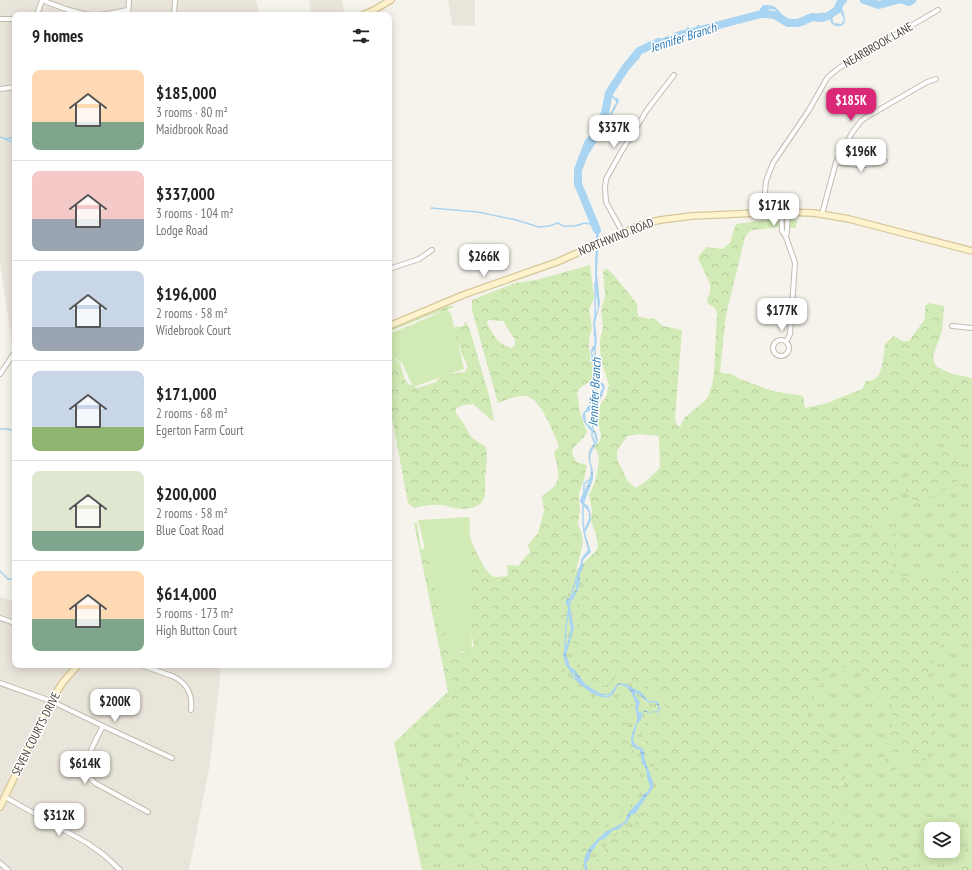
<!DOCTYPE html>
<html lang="en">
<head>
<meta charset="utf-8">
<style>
	body { margin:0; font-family:"PT Sans Narrow",sans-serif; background:#f2f2f2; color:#222; height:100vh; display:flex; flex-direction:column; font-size:15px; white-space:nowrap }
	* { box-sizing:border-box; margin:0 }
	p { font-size:13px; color:#767676 }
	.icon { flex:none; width:22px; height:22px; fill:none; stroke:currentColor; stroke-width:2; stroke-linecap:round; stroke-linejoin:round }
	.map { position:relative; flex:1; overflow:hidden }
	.details { position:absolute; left:12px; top:12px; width:380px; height:656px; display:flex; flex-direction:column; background:#fff; border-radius:8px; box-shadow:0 2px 10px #0003 }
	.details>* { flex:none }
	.tools { position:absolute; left:924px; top:822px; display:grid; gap:8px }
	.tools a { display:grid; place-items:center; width:36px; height:36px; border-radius:8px; background:#fff; box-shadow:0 2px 10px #0003; font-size:20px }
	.price { position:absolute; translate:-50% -34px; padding:0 9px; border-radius:8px; background:#fff; color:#222; font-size:13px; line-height:26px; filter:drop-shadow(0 1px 2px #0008) }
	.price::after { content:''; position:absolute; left:50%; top:24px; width:12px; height:9px; margin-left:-6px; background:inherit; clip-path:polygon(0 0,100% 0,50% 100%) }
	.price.active { background:#db2777; color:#fff }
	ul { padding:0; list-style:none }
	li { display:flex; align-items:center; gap:12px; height:100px; padding:0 20px }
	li+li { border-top:1px solid #e0e0e0 }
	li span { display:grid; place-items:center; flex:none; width:112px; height:80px; border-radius:8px; color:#555 }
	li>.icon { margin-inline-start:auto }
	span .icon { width:48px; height:48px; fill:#fffc; stroke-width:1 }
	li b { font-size:17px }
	h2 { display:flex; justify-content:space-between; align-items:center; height:48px; padding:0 20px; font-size:17px }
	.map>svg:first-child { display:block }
	.residential { fill:#eae5da }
	.grass { fill:url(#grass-tufts); fill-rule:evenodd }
	.forest { fill:url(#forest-crowns); fill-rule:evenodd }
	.pitch { fill:#d2eab5 }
	.water { fill:url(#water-ripples); fill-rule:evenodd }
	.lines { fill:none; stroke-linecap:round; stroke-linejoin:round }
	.stream { stroke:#a9d4f2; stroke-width:1.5 }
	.river { stroke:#a9d4f2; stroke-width:8 }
	.street-casing { stroke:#c2bbae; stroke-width:6 }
	.secondary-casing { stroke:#d6c79b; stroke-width:8 }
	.street { stroke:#fff; stroke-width:4 }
	.secondary { stroke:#fff3cd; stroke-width:5.5 }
	.labels { text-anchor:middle; stroke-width:3; stroke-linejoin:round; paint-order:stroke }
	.street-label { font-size:12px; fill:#4b4439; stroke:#fff }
	.water-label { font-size:13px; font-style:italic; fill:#2e7ab2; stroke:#fff }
</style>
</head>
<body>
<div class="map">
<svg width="972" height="870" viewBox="0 0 972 870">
	<defs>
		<pattern id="grass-tufts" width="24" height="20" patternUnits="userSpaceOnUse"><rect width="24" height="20" fill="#d2eab5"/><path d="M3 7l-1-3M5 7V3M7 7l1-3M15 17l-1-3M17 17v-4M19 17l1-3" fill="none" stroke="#b6ca9c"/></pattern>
		<pattern id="forest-crowns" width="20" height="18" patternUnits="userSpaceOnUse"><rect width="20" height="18" fill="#d2eab5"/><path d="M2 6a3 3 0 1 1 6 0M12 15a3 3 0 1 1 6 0" fill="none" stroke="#b6ca9c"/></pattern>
		<pattern id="water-ripples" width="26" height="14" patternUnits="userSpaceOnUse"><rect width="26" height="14" fill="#a9d4f2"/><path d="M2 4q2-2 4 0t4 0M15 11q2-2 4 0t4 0" fill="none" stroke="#8caec5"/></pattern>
	</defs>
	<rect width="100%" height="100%" fill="#f6f3ec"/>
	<path class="residential" d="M0,0h256l4,15h-245v351l-15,-103z
		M309,0h33l3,15h-33z
		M448,0h27v26l-23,-1z
		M0,597l15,4v64h199l7,5 -11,94 -21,106h-189z"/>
	<path class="grass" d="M972,433v437h-550l-28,-127 281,-267 3,-41zM931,829h22v22h-22z"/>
	<path class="forest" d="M789,217l8,3 -1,7c-4,2 -7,0 -12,0 -7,-1 -13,1 -20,2 -11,2 -10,-3 -19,8l-19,78 -6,56 2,2 9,1 9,5 33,12 30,5 2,12 22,-5 35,-14 4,-8c3,0 6,-1 9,-2 8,-5 9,-27 10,-35l9,-8 8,5h7l16,-22v-13l4,-3 15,3 -2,25 -9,25 1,6 3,5 15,7 16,3 4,2v64l-8,1 -57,-5 -3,2 -4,13 2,17 -5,32 -3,9 -3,3 -32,18 -5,4 -19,8 1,6 5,1 26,-13 11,-8 16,-5c6,13 -8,37 3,52 23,-6 51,-8 75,-5v78l-1,-5 -6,-7 -8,-2 -10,2 -6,6 -7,14 -7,21 3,13 9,8 -1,4 -4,2c-1,5 3,9 3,15 1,5 -7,31 -10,36 -1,1 -3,3 -5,3 -10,4 -11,-7 -23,0l-4,12 -5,1 -4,-3 -2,-16 3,-11 4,-8 2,-22 -2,-12 -25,-13 -4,-6 -2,-9 -6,-4 -10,-4h-14l-6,7 -17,40v10l3,4h6l10,8 13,18 5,13 1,12 -1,5 -4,13 6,13 -5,8 -10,8 -2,7 -1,38h-231l-2,-4 2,-6 14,-21 6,-5 15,-7 23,-32 5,-9 -1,-6 -17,-47 1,-7 2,-5 14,-5 6,-6 -1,-6 -9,-10 -24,-14 -11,-2h-5l-9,8h-5l-10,-6 -10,-10 -8,-22v-5l7,-20 -1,-29 4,-6 7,-26 8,-15 -2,-13 -5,-13 1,-11 -3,-15 6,-13 3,-14 1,-11 -2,-6 -4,-4 7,-6 1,-6 -3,-12 -6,-7 -1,-16 5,5h4l6,-8 3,-12 -8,-25 -1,-13v-7l3,-13 -2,-17 4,-14 -2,-25 4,-2 5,4 26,32 -1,4 1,7 6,2 11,1 8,7 19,4 -7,89 2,6 3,2 4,-9 23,-19 5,-14 2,-12 3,-59 -2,-6 -7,-4 -1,-5 3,-6v-9l-12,-26 3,-5 6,-6 15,2 8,-6 6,-19zM639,434l20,2 1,32 -15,14 -10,6 -8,-8 -10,-21v-8l10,-15z
		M590,265l4,33 -5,11 3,19 -3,12v8l6,30 -15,10 -3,4 3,21 7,19 -3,5 -11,11 -1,5 4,9 11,3 -3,15 -5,12v8l1,10 -2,14 4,11 1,7 -4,18 -11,34v27l-2,6 -4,6 -3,12 5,23 4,9 6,7 12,9 11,7 6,1 10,-2 9,-5 7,3 4,15 -5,11 -1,13 10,22 4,31 -15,23 -21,14 -17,21 -6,12 1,11h-99l-70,-347h3l4,27 9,-6 26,105 6,4 8,-3 4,-5 -11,-47 -7,-77 14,-3c0,5 -1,11 0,16 0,7 15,38 22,42 5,2 10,0 16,0l-1,-11 11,1 8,-10 4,-3 -2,-8 10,-12 6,-22 -2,-15c4,-3 10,-7 13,-11 7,-8 1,-23 -1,-32l5,-7c-6,-13 -18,-49 -34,-50 -7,-1 -19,4 -27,7l-26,-93v-10l43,-17 21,-3zM488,320l15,1 12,19v4l-3,4c-15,-4 -18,-12 -25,-25z
		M445,306h10l-8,4 -22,7 -34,14 -2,2v-4c9,-4 17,-9 26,-12 11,-4 20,-6 30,-11z
		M465,321l4,6 21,72 4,22 -4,-2 -17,-15 -9,1 -8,3v5l8,11 7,13 15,10c2,9 0,21 -1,31 0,14 3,25 -13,30 -6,1 -13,1 -19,0 -4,-1 -8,-3 -12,-3 -9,-1 -18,1 -27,3l-6,-5 -19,-101v-48l11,9 5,17 3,4 10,4 18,-6 6,-7 23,-3 3,-6 -6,-11 -4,-13 -3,-4 -1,-7 1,-4 9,-1z
		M914,444l45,5 -1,31 -2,4 -39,18 -5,-3 -7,-7 4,-19v-19l3,-8z
		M972,838v32h-20l4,-5z
		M888,851l4,2 19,17h-44c0,-11 11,-18 21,-19z"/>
	<path class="pitch" d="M447,310l4,4 13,55 -51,18 -11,-24 -13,-9v-20z
		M469,517v13l3,123 -22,-3 -32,-130z"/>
	<path class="water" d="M841,0h4l-3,2 -1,4c2,5 8,18 -1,20 -4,1 -6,-1 -9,-3 -1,-13 -12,-8 -21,-6l-4,8 -7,-1 -7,2 -8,-4 -8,-12 -6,-1 -9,5 -9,6 -31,5 -6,2 -8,1 -4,2 -11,2 -8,2 -20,9h-4l-5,2 -9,2 -3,3 -4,9 -6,6 -20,21 -1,4v4l3,4h3l1,3 -10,19 -3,4 -3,1 -2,2 -1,9 -3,5 -16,25 1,7 -3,14 4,7 5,8 11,30 -2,41 3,31 -5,19 2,17 -1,6 -4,7 2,4 -1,4 5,6 -1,2 -2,-1 -1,4 3,9 6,2 2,4 -4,11 -8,12 -7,2 -1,2 1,8 10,10 2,8 -1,2 -6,11 -1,6 3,12v8l-9,24 4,3 2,5 1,9 -6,13 6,19 -8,8v7l-3,8v4l-1,8 -5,11 -6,5c3,5 3,9 4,14 0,5 2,7 2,11l-8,27 4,10 -1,-1v2l6,4 11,15 3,1 7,7 7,1 2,2h3l10,-13 8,1 16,9 6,8h8l3,3 1,6 -3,3 -3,-1 -6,1 -2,-1h-2l-2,3 -1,5 -4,4 -4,16 3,5 7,4 2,5 -1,3 9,25v6l-6,8 -12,18 -4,1 -4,8 -4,2 -2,2 -4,3h-4l-8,9 -5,1 -10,14 -1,6 -3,3 2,7h-3c-4,-13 4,-23 13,-31 3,-3 5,-4 7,-7l20,-10 3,-9 12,-13 3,-5 5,-4 2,-5 -3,-8 -1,-9 -4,-6 -2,-13c-17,-4 -5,-21 -3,-30 1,-4 -2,-9 -2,-13l1,-3c-3,-9 -7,-20 -18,-19 -2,3 -3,7 -5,9 -6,8 -21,0 -27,-5 -3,-2 -6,-6 -10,-8 -1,-10 -4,-8 -9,-14 -2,-3 -3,-9 -4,-13l4,-10 4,-15 -3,-15 1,-5 -3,-5v-4l6,-4 4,-7v-6l5,-18v-6l7,-9c-1,-6 -5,-13 -4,-19 1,-6 6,-10 5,-18 -1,-5 -7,-6 -9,-12 2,-8 8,-15 10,-24 4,-13 -9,-22 6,-35l-2,-9c-6,-4 -17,-17 -8,-23l1,-3 9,-7 7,-13 -7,-4v-5l-3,-8 1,-6 -2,-2 -1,-9v-3l5,-8 -2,-6 -1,-15 2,-4 3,-10 -3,-20v-29l1,-4 -1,-3 1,-17v-4l-2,-5v-5l-6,-17 -7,-7 -4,-9v-8l2,-14 4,-8 10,-14 2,-3 1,-6 4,-9 9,-10 7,-12v-2l-3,-3 -2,-3 -1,-4 2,-7 3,-3 11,-9 8,-10 3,-9 11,-11 15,-4 5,-2 3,-1 11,-5h4l1,-3c5,2 7,2 11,-2l5,2 5,-2 13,-3 1,-1 11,-1 9,-2 6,1 6,-1 5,-4 1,-5 3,-4c3,0 8,0 10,1 7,3 11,14 19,19 8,-3 33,-20 40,-8 1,2 1,4 1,6l8,1 3,-4 -5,-12zM635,693c10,2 8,12 20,9l3,4v5l-9,1 -4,-2 -3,3 -3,-1 -1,-2 2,-8 -5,-7z"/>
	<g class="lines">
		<path class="stream" d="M0,137l15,6
			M5,139l10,-2
			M431,208l47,4 38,8 23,7 10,-1 9,-3 5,3h12l10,-3 10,2
			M595,319v-36
			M595,403v-64
			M595,407l-3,25v4l3,8
			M0,429h8l7,2
			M584,493v-9l6,-5
			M583,506v15l1,11
			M0,571l8,8h4l3,2
			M565,650c0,-30 6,-60 17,-88
			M569,667l4,10 9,8
			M591,689l11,6 7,-1"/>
		<path class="river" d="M864,0l15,5 18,-5
			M903,0l6,2 3,-2
			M677,36l84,-22h5l9,1 13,8h10l14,-6 10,1 6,-2 9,-6 3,-7 3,-3
			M597,230l-19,-46v-14l3,-8 7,-19 6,-7 11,-23 4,-20 17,-26 13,-16 19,-9"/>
		<defs>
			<path id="street" d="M42,0c15,6 37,15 52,15 11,0 23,-3 34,-5
				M37,15l5,-15
				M128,15l1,-15
				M174,15l1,-15
				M0,19h15
				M0,89l15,-2
				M836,162c17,3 32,5 49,-1
				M781,212l1,19 4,6 9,26 -5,71 -4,8
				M763,213l3,-32 7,-18 36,-53 17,-30 3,-4 10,-8 99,-58
				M822,214l14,-52 16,-29 9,-12 4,-3 62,-36 9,-3
				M623,233l-17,-31 -1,-14 1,-9 14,-25 27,-44 27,-35
				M786,237l1,-7 1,-18
				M389,269l30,-10 13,-9
				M952,326l20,2
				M773 348a8 8 0 1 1 16 0a8 8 0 1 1-16 0Z
				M0,374l15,-22
				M0,618l15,5
				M141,665l31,11c14,6 21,18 19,34
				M0,683l51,18 54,26 67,31
				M103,726c-4,7 -7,14 -10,20 -7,14 -12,25 2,37l53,29
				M5,797l82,46 17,12 16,15
				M0,863l8,7"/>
			<path id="secondary" d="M363,15l11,-5 17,-10
				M389,326l74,-31 94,-33 86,-38 17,-4 32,-4 89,-4 33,1 35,6 123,32
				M0,807l51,-106 12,-19 15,-17"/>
		</defs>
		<use href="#street" class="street-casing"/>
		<use href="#secondary" class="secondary-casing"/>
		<use href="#street" class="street"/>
		<use href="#secondary" class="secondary"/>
	</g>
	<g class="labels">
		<g class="street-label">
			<text transform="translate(878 45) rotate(-30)" y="4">NEARBROOK LANE</text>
			<text transform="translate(616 237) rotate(-22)" y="4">NORTHWIND ROAD</text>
			<text transform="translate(36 734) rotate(-63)" y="4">SEVEN COURTS DRIVE</text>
		</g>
		<g class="water-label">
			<text transform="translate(683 37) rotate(-18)" y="5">Jennifer Branch</text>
			<text transform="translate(594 392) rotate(-87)" y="5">Jennifer Branch</text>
		</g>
	</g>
</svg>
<div class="tools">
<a><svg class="icon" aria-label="layers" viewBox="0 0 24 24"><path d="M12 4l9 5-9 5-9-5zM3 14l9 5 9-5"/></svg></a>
</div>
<b class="price active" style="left:851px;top:122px">$185K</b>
<b class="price" style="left:614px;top:149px">$337K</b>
<b class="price" style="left:861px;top:173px">$196K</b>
<b class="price" style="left:774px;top:227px">$171K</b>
<b class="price" style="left:484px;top:278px">$266K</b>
<b class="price" style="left:782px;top:332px">$177K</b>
<b class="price" style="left:115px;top:723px">$200K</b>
<b class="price" style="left:85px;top:785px">$614K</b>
<b class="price" style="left:59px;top:837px">$312K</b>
<section class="details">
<h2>9 homes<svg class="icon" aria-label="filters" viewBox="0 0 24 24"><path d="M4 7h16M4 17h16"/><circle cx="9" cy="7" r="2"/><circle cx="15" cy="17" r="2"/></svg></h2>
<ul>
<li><span style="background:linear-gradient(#ffd9b3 65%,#7fa58c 0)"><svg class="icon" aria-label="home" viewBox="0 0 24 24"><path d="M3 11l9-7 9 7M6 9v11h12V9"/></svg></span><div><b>$185,000</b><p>3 rooms · 80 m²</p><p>Maidbrook Road</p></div></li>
<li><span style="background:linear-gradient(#f6c9c9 60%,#9aa5b1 0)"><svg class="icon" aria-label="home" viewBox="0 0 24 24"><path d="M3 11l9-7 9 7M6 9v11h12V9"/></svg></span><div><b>$337,000</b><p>3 rooms · 104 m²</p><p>Lodge Road</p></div></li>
<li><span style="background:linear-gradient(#c9d6e8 70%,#9aa5b1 0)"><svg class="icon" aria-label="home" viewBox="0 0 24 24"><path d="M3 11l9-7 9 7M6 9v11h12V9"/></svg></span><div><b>$196,000</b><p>2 rooms · 58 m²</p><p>Widebrook Court</p></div></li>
<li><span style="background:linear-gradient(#c9d6e8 70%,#8fb573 0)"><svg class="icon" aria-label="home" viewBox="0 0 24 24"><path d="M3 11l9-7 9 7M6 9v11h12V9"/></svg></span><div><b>$171,000</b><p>2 rooms · 68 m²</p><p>Egerton Farm Court</p></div></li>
<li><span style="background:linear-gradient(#dfe7d0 75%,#7fa58c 0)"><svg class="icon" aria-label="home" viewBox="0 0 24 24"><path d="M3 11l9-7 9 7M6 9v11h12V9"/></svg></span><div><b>$200,000</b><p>2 rooms · 58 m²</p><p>Blue Coat Road</p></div></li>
<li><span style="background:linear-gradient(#ffd9b3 60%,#7fa58c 0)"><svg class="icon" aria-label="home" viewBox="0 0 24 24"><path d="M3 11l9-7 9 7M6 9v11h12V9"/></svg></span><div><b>$614,000</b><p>5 rooms · 173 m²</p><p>High Button Court</p></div></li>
</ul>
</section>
</div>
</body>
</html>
